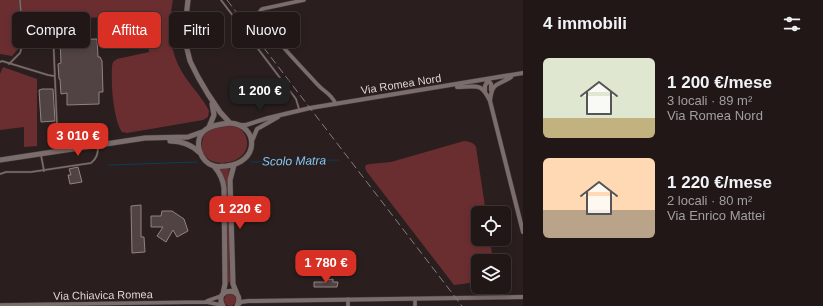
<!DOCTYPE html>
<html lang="it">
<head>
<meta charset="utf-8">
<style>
	body { margin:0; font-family:Arial,sans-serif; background:#28201f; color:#f1f3f6; height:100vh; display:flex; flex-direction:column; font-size:15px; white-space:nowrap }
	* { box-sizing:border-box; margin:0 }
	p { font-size:13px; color:#a29fa1 }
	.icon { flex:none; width:22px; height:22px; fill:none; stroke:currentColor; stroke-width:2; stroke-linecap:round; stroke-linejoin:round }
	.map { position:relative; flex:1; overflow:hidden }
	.drawer { display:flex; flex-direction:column; background:#201716; width:300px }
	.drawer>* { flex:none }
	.hud { position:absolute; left:12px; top:12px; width:380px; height:36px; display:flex; gap:8px }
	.tools { position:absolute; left:471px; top:206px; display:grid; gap:8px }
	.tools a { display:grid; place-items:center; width:40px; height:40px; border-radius:6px; background:#201716; box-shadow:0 2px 6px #0003,0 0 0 1px #3d3635; font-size:20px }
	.price { position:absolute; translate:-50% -34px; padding:0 9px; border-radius:8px; background:#d93025; color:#fff; font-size:13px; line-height:26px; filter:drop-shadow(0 1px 2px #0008) }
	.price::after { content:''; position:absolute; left:50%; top:24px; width:12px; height:9px; margin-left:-6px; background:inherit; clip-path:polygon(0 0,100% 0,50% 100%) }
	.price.on { background:#222; color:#fff }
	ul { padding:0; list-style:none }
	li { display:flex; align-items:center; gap:12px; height:100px; padding:0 20px }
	li span { display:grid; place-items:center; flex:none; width:112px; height:80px; border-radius:6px; color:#555 }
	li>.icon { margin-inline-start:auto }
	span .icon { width:48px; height:48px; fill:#fffc; stroke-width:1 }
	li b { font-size:17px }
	h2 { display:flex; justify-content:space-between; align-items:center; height:48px; padding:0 20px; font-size:17px }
	.tag { padding:0 14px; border-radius:6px; background:#201716; box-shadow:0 2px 6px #0003,0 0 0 1px #3d3635; font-size:14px; line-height:36px }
	.tag.on { background:#d93025; color:#fff }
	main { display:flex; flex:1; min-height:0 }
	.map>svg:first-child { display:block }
	.green { fill:#6b2e30 }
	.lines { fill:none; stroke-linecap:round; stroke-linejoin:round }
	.stream { stroke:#083f5a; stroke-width:1 }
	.building { fill:#514343; stroke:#928382 }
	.service-casing { stroke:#433a39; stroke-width:2.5 }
	.minor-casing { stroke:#433a39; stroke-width:4.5 }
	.tertiary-casing { stroke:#433a39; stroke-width:5 }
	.secondary-casing { stroke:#433a39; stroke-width:6 }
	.service { stroke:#7b6d6c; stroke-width:1.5 }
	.minor { stroke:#7b6d6c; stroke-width:3.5 }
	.tertiary { stroke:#7b6d6c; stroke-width:4 }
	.secondary { stroke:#7b6d6c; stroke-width:5 }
	.rail { stroke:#867d7c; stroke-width:1; stroke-dasharray:8 4; stroke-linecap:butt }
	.labels { text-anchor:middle; stroke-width:4; stroke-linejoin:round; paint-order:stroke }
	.street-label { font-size:11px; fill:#dfd7d6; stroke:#2a1f1e }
	.water-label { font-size:12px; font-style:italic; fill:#81c8f4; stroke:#2a1f1e }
</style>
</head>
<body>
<main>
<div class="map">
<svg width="523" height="306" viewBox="0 0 523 306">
	<rect width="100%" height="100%" fill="#2a1f1e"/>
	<path class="green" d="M0,0h173c-5,24 -4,50 9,72 7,12 18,23 25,35l2,4 -1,6 -5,3 -76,13 -5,-1c-9,-14 -11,-48 -10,-66l1,-4 4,-3 32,-7 -5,-35 -38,9 2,-9 -2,-4 -3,3 -3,1 -67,6 -16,3 1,23 -6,7 -12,-2z
		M3,67l34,12v67l-13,1v-20l-24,3v-56z
		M226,125c9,1 17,3 20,12 11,31 -57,39 -42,-2l8,-7z
		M464,141c6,1 9,1 12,6l10,66h-8v26h12l3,22h-15v21l-24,3 -87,-113 -2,-4 1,-3 4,-1 21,-2z
		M229,168l-1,16 2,98 -3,1 -2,-97 -7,-17z
		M224 300a6 6 0 1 1 12 0a6 6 0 1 1-12 0Z"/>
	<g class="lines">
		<path class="stream" d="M251,162l87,-2
			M109,165l88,-3"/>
	</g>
	<path class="building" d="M135,21l1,1h2l3,4 -7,5 -5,-6z
		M125,31l1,15h-6l-2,-14z
		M97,39l1,18h2l2,4 1,31h-4v12l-32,1v-12l-6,1 -1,-15h-1l-1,-15 3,-1 -1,-23z
		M42,89h11l2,32 -14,1 -2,-32z
		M78,167l4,15 -12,2 -2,-9h3l-2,-6z
		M141,205v32h3l1,15 -13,1 -1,-47z
		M162,211h10l12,8 4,12 -11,6 -4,-7 -7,12 -9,-6 6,-9h-12v-11h10z
		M333,279v3h5l-1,5h-23v-5h12v-2z"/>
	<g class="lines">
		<defs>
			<path id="service" d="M221,0l75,99 3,10
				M0,62l2,-1 46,14 6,1
				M9,64l11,-11 3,-10 -3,-43
				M58,150l-5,-118 29,-2
				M41,155l3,16
				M0,174l6,-2h25l60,-9c6,-5 7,-9 7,-17"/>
			<path id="minor" d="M304,0l-42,9 -2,2v3c12,24 39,50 57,70 8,9 13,8 19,20
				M348,299v7
				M415,299v7
				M207,301l14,-5
				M0,305l206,-3 16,3"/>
			<path id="tertiary" d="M457,87c19,1 23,-7 33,14l33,131
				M485,91v-5l3,-6 3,4v6
				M490,101c2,-20 8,-15 21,-24
				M240,125h6l22,-7 42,-10 213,-35
				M252,141l5,-12 21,-12
				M238,305l3,-3 7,-1 275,-4"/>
			<path id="secondary" d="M188,0l-3,27 2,22 3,12 8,16 10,17 12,18 10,11
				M230,123c29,2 30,40 -4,43 -4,0 -8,1 -12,0 -14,-4 -21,-25 -10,-35 6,-6 18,-7 26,-8z
				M209,127l5,-12 -2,-11
				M170,141c12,0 21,3 30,12
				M0,160l145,-22 43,-1 14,-5
				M234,165l-4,15 3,104 4,10
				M214,166c6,7 9,13 10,22l1,96 -2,10
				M223,306c-11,-19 24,-20 14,0"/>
		</defs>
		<use href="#service" class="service-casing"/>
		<use href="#minor" class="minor-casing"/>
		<use href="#tertiary" class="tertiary-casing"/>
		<use href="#secondary" class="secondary-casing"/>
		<use href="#service" class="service"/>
		<use href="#minor" class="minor"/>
		<use href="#tertiary" class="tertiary"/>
		<use href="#secondary" class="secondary"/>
		<path class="rail" d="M227,0l235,306"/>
	</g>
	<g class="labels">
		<g class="street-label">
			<text transform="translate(401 84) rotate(-9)" y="4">Via Romea Nord</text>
			<text transform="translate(103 295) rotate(-1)" y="4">Via Chiavica Romea</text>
		</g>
		<g class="water-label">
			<text transform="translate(294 161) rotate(-1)" y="4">Scolo Matra</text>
		</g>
	</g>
</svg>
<div class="tools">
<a><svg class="icon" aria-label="locate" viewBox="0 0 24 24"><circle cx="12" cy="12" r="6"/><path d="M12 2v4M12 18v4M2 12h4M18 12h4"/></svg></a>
<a><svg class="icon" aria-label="layers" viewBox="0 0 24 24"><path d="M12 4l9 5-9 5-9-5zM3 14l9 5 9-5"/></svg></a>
</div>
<b class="price on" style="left:260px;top:112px">1 200 €</b>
<b class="price" style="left:78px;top:157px">3 010 €</b>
<b class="price" style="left:240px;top:230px">1 220 €</b>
<b class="price" style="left:326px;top:284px">1 780 €</b>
<div class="hud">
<a class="tag">Compra</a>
<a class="tag on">Affitta</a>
<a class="tag">Filtri</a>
<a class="tag">Nuovo</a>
</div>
</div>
<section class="drawer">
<h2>4 immobili<svg class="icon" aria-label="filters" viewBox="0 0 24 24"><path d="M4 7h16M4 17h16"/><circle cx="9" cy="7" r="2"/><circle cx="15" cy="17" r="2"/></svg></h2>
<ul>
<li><span style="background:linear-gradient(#dfe7d0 75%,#c2b280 0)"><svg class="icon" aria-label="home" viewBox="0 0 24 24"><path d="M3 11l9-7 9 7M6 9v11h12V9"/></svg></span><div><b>1 200 €/mese</b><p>3 locali · 89 m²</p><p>Via Romea Nord</p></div></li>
<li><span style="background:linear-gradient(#ffd9b3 65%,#b9a48a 0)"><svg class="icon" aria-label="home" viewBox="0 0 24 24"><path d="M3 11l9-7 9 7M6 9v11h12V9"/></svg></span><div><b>1 220 €/mese</b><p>2 locali · 80 m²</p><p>Via Enrico Mattei</p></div></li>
</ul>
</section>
</main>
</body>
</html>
